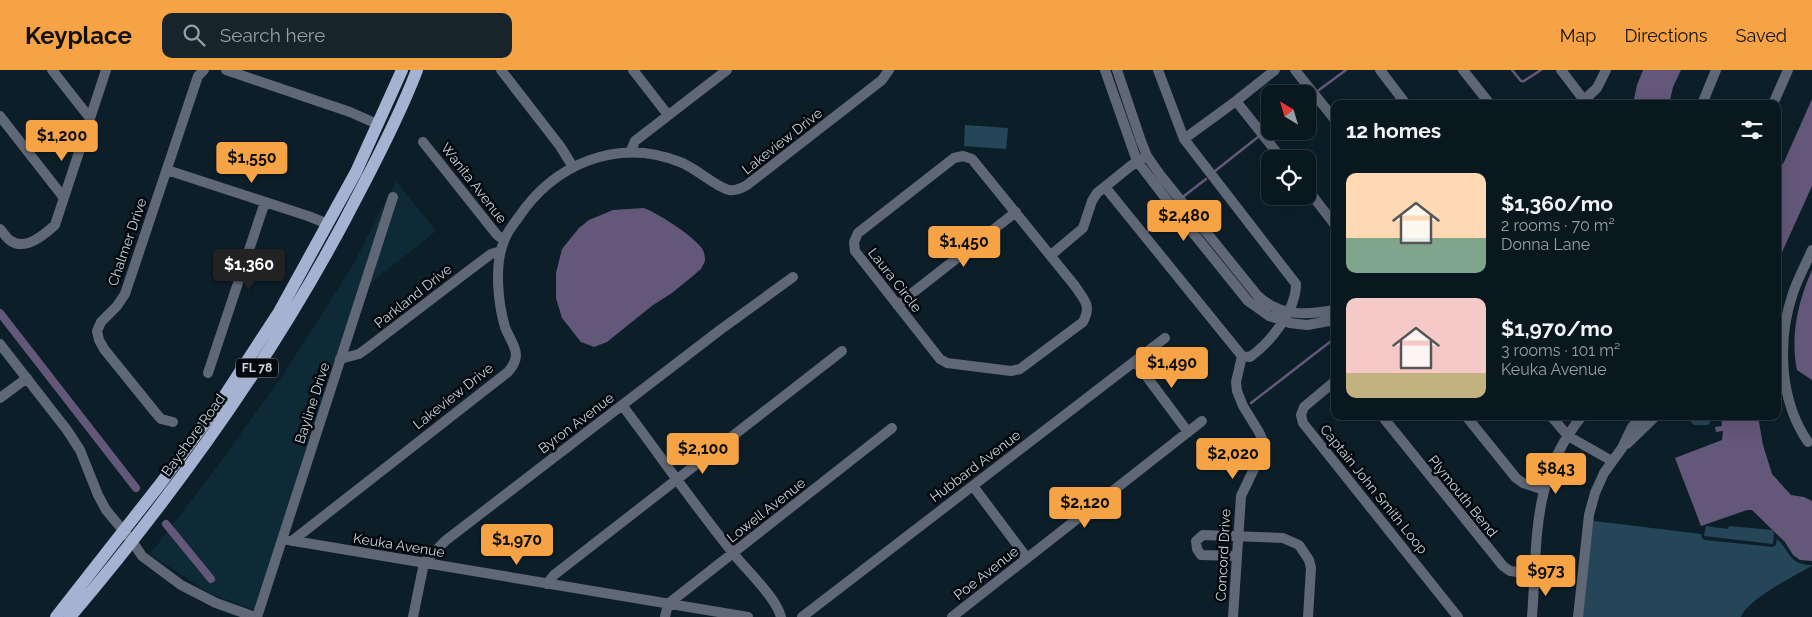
<!DOCTYPE html>
<html lang="en">
<head>
<meta charset="utf-8">
<style>
	body { margin:0; font-family:Raleway,sans-serif; background:#17242c; color:#f1f3f6; height:100vh; display:flex; flex-direction:column; font-size:19px; white-space:nowrap }
	* { box-sizing:border-box; margin:0 }
	p { font-size:16px; color:#999fa4 }
	.icon { flex:none; width:28px; height:28px; fill:none; stroke:currentColor; stroke-width:2; stroke-linecap:round; stroke-linejoin:round }
	.map { position:relative; flex:1; overflow:hidden }
	.side { position:absolute; left:1331px; top:30px; width:450px; height:320px; display:flex; flex-direction:column; background:#09171f; border-radius:10px; box-shadow:0 5px 20px #0002,0 0 0 1px #29363d }
	.side>* { flex:none }
	.needle { width:32px; rotate:322deg }
	.fabs { position:absolute; left:1261px; top:15px; display:grid; gap:10px }
	.fabs a { display:grid; place-items:center; width:55px; height:55px; border-radius:10px; background:#09171f; box-shadow:0 5px 20px #0002,0 0 0 1px #29363d; font-size:25px }
	.price { position:absolute; translate:-50% -42px; padding:0 11px; border-radius:5px; background:#f5a345; color:#111; font-size:16px; line-height:32px; filter:drop-shadow(0 1px 2px #0008) }
	.price::after { content:''; position:absolute; left:50%; top:30px; width:15px; height:11px; margin-left:-8px; background:inherit; clip-path:polygon(0 0,100% 0,50% 100%) }
	.price.current { background:#222; color:#fff }
	ul { padding:0; list-style:none }
	li { display:flex; align-items:center; gap:15px; height:125px; padding:0 15px }
	li span { display:grid; place-items:center; flex:none; width:140px; height:100px; border-radius:10px; color:#555 }
	li>.icon { margin-inline-start:auto }
	span .icon { width:60px; height:60px; fill:#fffc; stroke-width:1 }
	li b { font-size:21px }
	h2 { display:flex; justify-content:space-between; align-items:center; height:60px; padding:0 15px; font-size:21px }
	header { display:flex; align-items:center; gap:30px; box-sizing:border-box; height:70px; padding:0 25px; background:#f5a345; color:#111 }
	header strong { font-size:24px }
	nav { display:flex; gap:28px; margin-inline-start:auto; font-size:18px }
	.search { width:350px; height:45px; background:#17242c; display:flex; align-items:center; gap:12px; box-sizing:border-box; padding:0 18px; border-radius:10px; color:#999fa4; font-size:19px }
	.map>svg:first-child { display:block }
	.built { fill:#0e2a36 }
	.green { fill:#254658 }
	.water { fill:#64587a }
	.lines { fill:none; stroke-linecap:round; stroke-linejoin:round }
	.stream { stroke:#64587a; stroke-width:2.5 }
	.canal { stroke:#64587a; stroke-width:8 }
	.minor { stroke:#606776; stroke-width:10 }
	.major { stroke:#a5b2d1; stroke-width:12 }
	.labels { text-anchor:middle; stroke-width:5; stroke-linejoin:round; paint-order:stroke }
	.shield { fill:#03080c; stroke:#8e989e; stroke-width:1 }
	.shield-label { font-size:12px; font-weight:bold; fill:#cad6dd }
	.street-label { font-size:14px; fill:#cad6dd; stroke:#03080c }
</style>
</head>
<body>
<header>
<strong>Keyplace</strong>
<div class="search"><svg class="icon" aria-label="search" viewBox="0 0 24 24"><circle cx="10" cy="10" r="6"/><path d="M15 15l6 6"/></svg>Search here</div>
<nav><a>Map</a><a>Directions</a><a>Saved</a></nav>
</header>
<div class="map">
<svg width="1812" height="547" viewBox="0 0 1812 547">
	<rect width="100%" height="100%" fill="#0c1f29"/>
	<path class="built" d="M396,111l40,50 -68,54 -109,327 4,5h-6l2,-5 -50,-19 -59,-39 64,-83 69,-96 69,-108z"/>
	<path class="green" d="M965,55l43,3 -2,21 -42,-3z
		M1692,346h19l-1,7 -2,2h-14l-3,-3z
		M1586,450l115,14 1,4 3,2 68,7 3,-2 1,-6c14,13 12,26 35,26v1c-17,9 -65,34 -71,51h-162z
		M1706,456l22,3 1,-3 43,4 2,3 -1,11 -69,-8z"/>
	<path class="water" d="M1643,0h38l-8,17 -4,17h-36l4,-19z
		M1812,29v87l-34,75v-90l6,-9z
		M644,138c15,6 46,26 56,38 4,4 5,9 5,15l-4,8 -13,11 -16,13 -19,12 -46,37 -13,5 -13,-5 -19,-24 -6,-20v-25l6,-24 17,-21 10,-8 24,-10z
		M1812,200v110l-15,-10c-7,-34 1,-69 15,-100z
		M1721,346h37l5,29 9,29 19,21 13,2 8,4v60l-12,-1 -7,-5 -8,-13 -33,-32h-5l-46,16 -26,-68 47,-18 1,-9 -7,1 -1,-5 7,-1z"/>
	<g class="lines">
		<path class="stream" d="M1512,0l9,11h3l17,-11
			M1319,20l27,-20
			M1308,29l2,-1
			M1268,61l2,-2
			M1215,101l43,-34
			M1184,126l22,-17
			M1148,161l22,-18
			M1251,333l84,-65"/>
		<path class="canal" d="M0,243l136,175
			M166,454l45,55"/>
		<path class="minor" d="M52,0l37,47
			M226,0l124,42 27,12
			M501,0l59,76 13,21
			M633,0l35,45
			M1105,0l32,91 36,47 75,93 21,15 21,7 17,2 28,-5
			M1117,0l24,71 6,15 14,20 96,119c23,22 49,20 78,15
			M1295,0l40,50
			M1380,0l26,34
			M1463,0l27,34
			M1561,0l26,34
			M1236,31l46,58
			M1580,34l17,-16 9,-18
			M1702,34l14,-34
			M1773,34l15,-34
			M0,46l64,82
			M1184,69l52,-38 39,-31
			M423,72l74,93 7,5
			M630,83l5,-12 92,-71
			M963,86l9,3 103,127c9,14 17,19 8,36l-63,47 -9,2 -64,-8 -7,-4 -85,-108 -1,-9 4,-9 96,-75z
			M167,100l141,46 20,8
			M1105,117l137,169 8,1c21,-15 46,-47 46,-73l-112,-145 -26,-69
			M1308,120l27,35
			M0,159c3,3 7,10 11,12 15,10 34,-7 44,-16l51,-155
			M1051,185l32,-27 9,-27 5,-8 40,-32 7,-3
			M897,235l119,-93
			M0,274l67,86 13,20 18,45 8,15 26,31 10,15 39,29 35,18 39,14
			M340,289l19,-5 7,-5 105,-80 20,-15 10,-3
			M1135,291l53,71
			M208,303l57,-171
			M1335,311l-31,26 -3,8 2,8 155,194
			M0,328l27,-20
			M622,335c37,49 72,100 111,148 13,17 43,44 48,64
			M1382,346l121,150 7,5 25,3
			M1466,346l50,62 7,5 21,7
			M1551,346l17,20 44,25
			M173,352l-12,-3 -6,-7 -51,-63 -5,-9 -2,-9 4,-9 16,-16 8,-12 73,-218 6,-6
			M1808,372c-29,-42 -31,-102 -15,-149 5,-15 13,-29 19,-43
			M1627,374l29,-28
			M973,416l54,72
			M282,469l466,78
			M292,471l216,-169c4,-5 8,-10 8,-17 0,-9 -8,-19 -11,-28 -7,-24 -11,-62 -1,-86 3,-9 9,-16 14,-23 36,-54 99,-81 162,-56 16,6 36,25 49,28 7,1 13,-2 18,-5l135,-105 7,-10
			M1237,486l-36,-1 -4,-6 -1,-8 7,-6 80,3 16,7 10,15 2,8 -3,49
			M547,514l7,-9 288,-224
			M257,547l136,-420
			M413,547l11,-54 21,-22 275,-211 73,-53
			M665,547l3,-13 224,-176
			M802,547l363,-279
			M952,547l250,-196
			M1233,547l8,-121 22,-46v-9l-4,-9 -16,-26 -6,-15 -1,-9 6,-26
			M1532,547c6,-76 -2,-137 50,-201
			M1578,547l11,-102 6,-22 9,-20 18,-25 10,-21 11,-11"/>
		<path class="major" d="M56,547l105,-134 60,-82 58,-89 77,-140 46,-102
			M70,547c111,-131 211,-271 289,-424 21,-40 42,-81 58,-123"/>
	</g>
	<g class="labels">
		<rect class="shield" x="236" y="288.5" width="42" height="19" rx="4"/>
		<g class="shield-label">
			<text x="257" y="302">FL 78</text>
		</g>
		<g class="street-label">
			<text transform="translate(782 71) rotate(-38)" y="5">Lakeview Drive</text>
			<text transform="translate(474 113) rotate(52)" y="5">Wanita Avenue</text>
			<text transform="translate(127 172) rotate(-71)" y="5">Chalmer Drive</text>
			<text transform="translate(895 210) rotate(52)" y="5">Laura Circle</text>
			<text transform="translate(413 226) rotate(-38)" y="5">Parkland Drive</text>
			<text transform="translate(453 326) rotate(-38)" y="5">Lakeview Drive</text>
			<text transform="translate(312 333) rotate(-72)" y="5">Bayline Drive</text>
			<text transform="translate(576 353) rotate(-37)" y="5">Byron Avenue</text>
			<text transform="translate(193 365) rotate(-54)" y="5">Bayshore Road</text>
			<text transform="translate(975 396) rotate(-37)" y="5">Hubbard Avenue</text>
			<text transform="translate(1374 419) rotate(51)" y="5">Captain John Smith Loop</text>
			<text transform="translate(1463 426) rotate(51)" y="5">Plymouth Bend</text>
			<text transform="translate(766 440) rotate(-38)" y="5">Lowell Avenue</text>
			<text transform="translate(399 475) rotate(9)" y="5">Keuka Avenue</text>
			<text transform="translate(1223 485) rotate(-87)" y="5">Concord Drive</text>
			<text transform="translate(986 503) rotate(-38)" y="5">Poe Avenue</text>
		</g>
	</g>
</svg>
<div class="fabs">
<a><svg class="needle" viewBox="-14 -14 28 28"><path d="M0-13l5 13h-10z" fill="#e53935"/><path d="M0 13l5-13h-10z" fill="#999fa4"/></svg></a>
<a><svg class="icon" aria-label="locate" viewBox="0 0 24 24"><circle cx="12" cy="12" r="6"/><path d="M12 2v4M12 18v4M2 12h4M18 12h4"/></svg></a>
</div>
<b class="price" style="left:62px;top:92px">$1,200</b>
<b class="price" style="left:252px;top:114px">$1,550</b>
<b class="price" style="left:1184px;top:172px">$2,480</b>
<b class="price" style="left:964px;top:198px">$1,450</b>
<b class="price current" style="left:249px;top:221px">$1,360</b>
<b class="price" style="left:1172px;top:319px">$1,490</b>
<b class="price" style="left:703px;top:405px">$2,100</b>
<b class="price" style="left:1233px;top:410px">$2,020</b>
<b class="price" style="left:1556px;top:425px">$843</b>
<b class="price" style="left:1085px;top:459px">$2,120</b>
<b class="price" style="left:517px;top:496px">$1,970</b>
<b class="price" style="left:1546px;top:527px">$973</b>
<section class="side">
<h2>12 homes<svg class="icon" aria-label="filters" viewBox="0 0 24 24"><path d="M4 7h16M4 17h16"/><circle cx="9" cy="7" r="2"/><circle cx="15" cy="17" r="2"/></svg></h2>
<ul>
<li><span style="background:linear-gradient(#ffd9b3 65%,#7fa58c 0)"><svg class="icon" aria-label="home" viewBox="0 0 24 24"><path d="M3 11l9-7 9 7M6 9v11h12V9"/></svg></span><div><b>$1,360/mo</b><p>2 rooms · 70 m²</p><p>Donna Lane</p></div></li>
<li><span style="background:linear-gradient(#f6c9c9 75%,#c2b280 0)"><svg class="icon" aria-label="home" viewBox="0 0 24 24"><path d="M3 11l9-7 9 7M6 9v11h12V9"/></svg></span><div><b>$1,970/mo</b><p>3 rooms · 101 m²</p><p>Keuka Avenue</p></div></li>
</ul>
</section>
</div>
</body>
</html>
